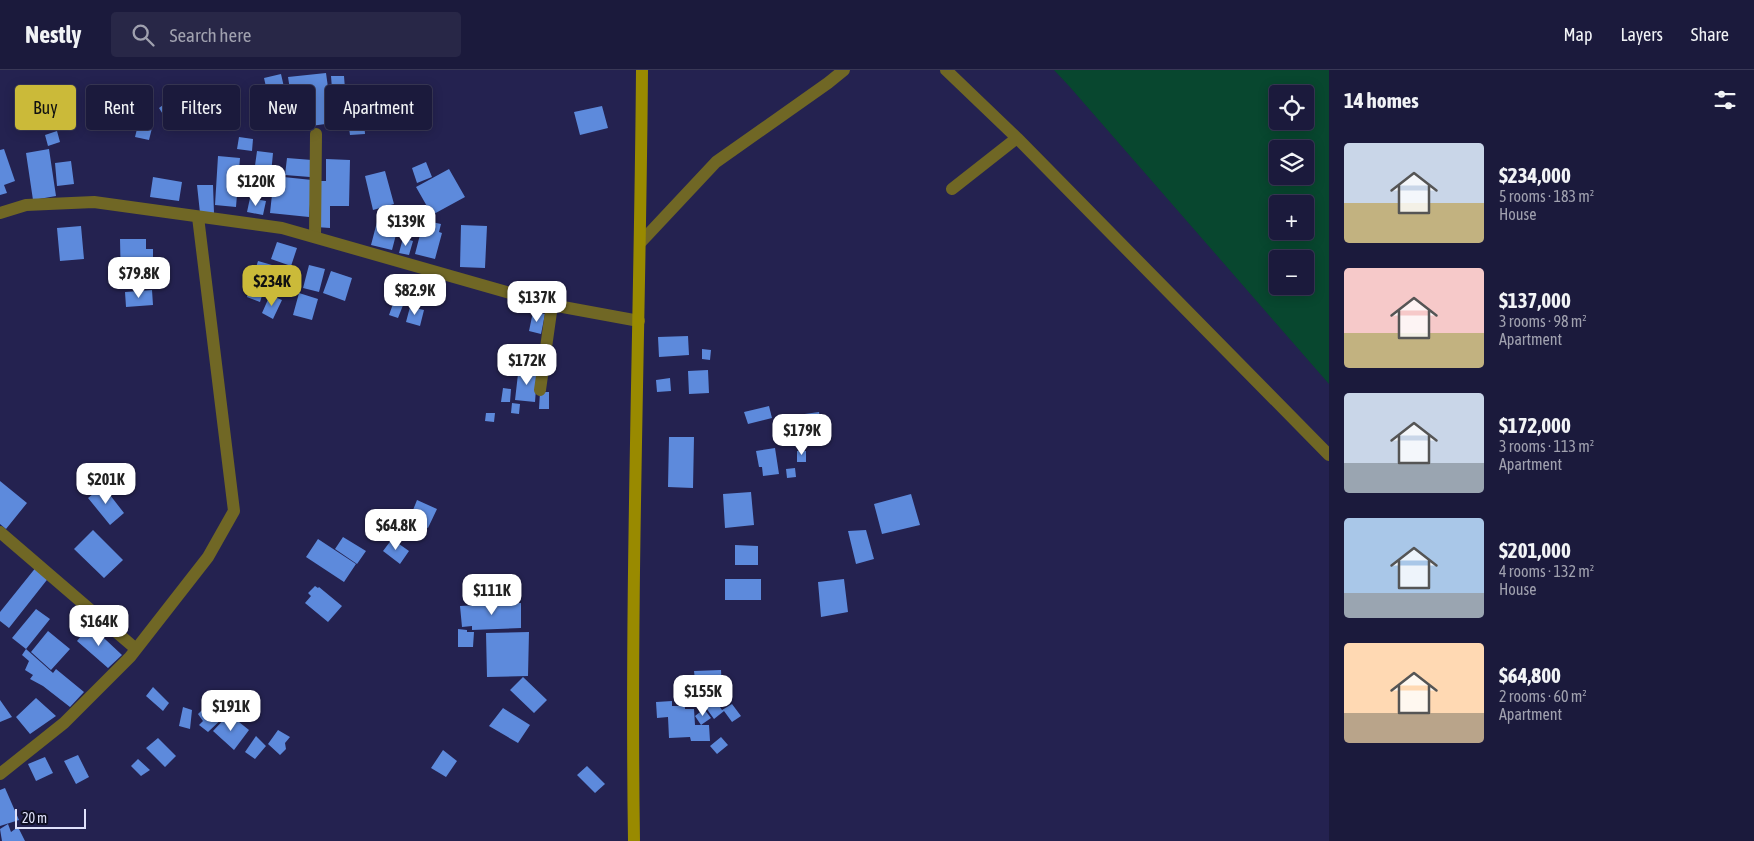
<!DOCTYPE html>
<html lang="en">
<head>
<meta charset="utf-8">
<style>
	body { margin:0; font-family:"Asap Condensed",sans-serif; background:#282747; color:#f1f3f6; height:100vh; display:flex; flex-direction:column; font-size:19px; white-space:nowrap }
	* { box-sizing:border-box; margin:0 }
	p { font-size:16px; color:#a0a1af }
	.icon { flex:none; width:28px; height:28px; fill:none; stroke:currentColor; stroke-width:2; stroke-linecap:round; stroke-linejoin:round }
	.map { position:relative; flex:1; overflow:hidden }
	.panel { display:flex; flex-direction:column; background:#1b1a3c; width:425px }
	.panel>* { flex:none }
	.hud { position:absolute; left:15px; top:15px; width:475px; height:45px; display:flex; gap:10px }
	.fabs { position:absolute; left:1269px; top:15px; display:grid; gap:10px }
	.fabs a { display:grid; place-items:center; width:45px; height:45px; border-radius:5px; background:#1b1a3c; box-shadow:0 2px 12px #0003,0 0 0 1px #393856; font-size:25px }
	.scale { position:absolute; left:15px; bottom:12px; width:71px; box-sizing:border-box; padding-left:5px; border:2px solid #dfe1fa; border-top:0; font-size:14px; line-height:18px; white-space:nowrap; color:#dfe1fa; -webkit-text-stroke:4px #0f0f23; paint-order:stroke }
	.price { position:absolute; translate:-50% -42px; padding:0 11px; border-radius:10px; background:#fff; color:#222; font-size:16px; line-height:32px; filter:drop-shadow(0 1px 2px #0008) }
	.price::after { content:''; position:absolute; left:50%; top:30px; width:15px; height:11px; margin-left:-8px; background:inherit; clip-path:polygon(0 0,100% 0,50% 100%) }
	.price.on { background:#cbba39; color:#111 }
	ul { padding:0; list-style:none }
	li { display:flex; align-items:center; gap:15px; height:125px; padding:0 15px }
	li span { display:grid; place-items:center; flex:none; width:140px; height:100px; border-radius:5px; color:#555 }
	li>.icon { margin-inline-start:auto }
	span .icon { width:60px; height:60px; fill:#fffc; stroke-width:1 }
	li b { font-size:21px }
	h2 { display:flex; justify-content:space-between; align-items:center; height:60px; padding:0 15px; font-size:21px }
	.tag { padding:0 18px; border-radius:5px; background:#1b1a3c; box-shadow:0 2px 12px #0003,0 0 0 1px #393856; font-size:18px; line-height:45px }
	.tag.on { background:#cbba39; color:#111 }
	header { display:flex; align-items:center; gap:30px; box-sizing:border-box; height:70px; padding:0 25px; background:#1b1a3c; border-bottom:1px solid #393856 }
	header strong { font-size:24px }
	nav { display:flex; gap:28px; margin-inline-start:auto; font-size:18px }
	.search { width:350px; height:45px; background:#282747; display:flex; align-items:center; gap:12px; box-sizing:border-box; padding:0 18px; border-radius:5px; color:#a0a1af; font-size:19px }
	main { display:flex; flex:1; min-height:0 }
	.map>svg:first-child { display:block }
	.green { fill:#08472f; fill-rule:evenodd }
	.building { fill:#5d8adc }
	.lines { fill:none; stroke-linecap:round; stroke-linejoin:round }
	.lane { stroke:#706725; stroke-width:12 }
	.street { stroke:#706725; stroke-width:12 }
	.secondary { stroke:#998a00; stroke-width:12 }
</style>
</head>
<body>
<header>
<strong>Nestly</strong>
<div class="search"><svg class="icon" aria-label="search" viewBox="0 0 24 24"><circle cx="10" cy="10" r="6"/><path d="M15 15l6 6"/></svg>Search here</div>
<nav><a>Map</a><a>Layers</a><a>Share</a></nav>
</header>
<main>
<div class="map">
<svg width="1329" height="771" viewBox="0 0 1329 771">
	<rect width="100%" height="100%" fill="#242250"/>
	<path class="green" d="M1054,0h275v314l-260,-298zM1278,24h27v27h-27zM1278,79h27v27h-27zM1278,134h27v27h-27zM1278,189h27v27h-27z"/>
	<path class="building" d="M326,3l7,50 -37,5 -8,-51z
		M281,4l5,22 -17,4 -5,-22z
		M331,6h13l1,13h-13z
		M209,17l5,14 -25,9 -4,-14z
		M167,32l6,8 -9,6 -5,-8z
		M210,33l6,15 -27,11 -6,-15z
		M602,36l6,22 -28,7 -6,-23z
		M364,50l1,14 -15,1 -2,-14z
		M139,51l14,3 -4,16 -14,-3z
		M57,61l3,11 -12,4 -3,-11z
		M239,67l14,2 -1,12 -15,-2z
		M4,79l11,32 -11,4 3,8 -7,2v-45z
		M49,79l7,47 -23,4 -7,-47z
		M257,81l16,2 -2,21 -17,-1z
		M218,86l22,2 -4,49 -21,-2z
		M287,88l25,2 -2,17 -25,-2z
		M326,89l24,1 -1,46h-19v22l-14,-1 2,-46h8z
		M71,91l3,23 -17,2 -2,-23z
		M426,92l6,15 -15,6 -5,-15z
		M449,99l16,28 -33,18 -16,-28z
		M385,101l9,33 -21,6 -8,-34z
		M274,106l38,4 -3,37 -39,-4z
		M153,107l29,5 -3,19 -29,-4z
		M197,115h16l1,28h-14z
		M250,128l16,3 -3,14 -16,-3z
		M427,151l14,3 -2,8 3,1 -7,26 -20,-5 7,-27 3,1z
		M377,152l21,5 -6,23 -21,-5z
		M461,155l26,1 -2,42 -25,-1z
		M81,156l3,33 -24,2 -3,-33z
		M403,168l10,3 -4,14 -10,-2z
		M120,169h26v10h7v36h-32z
		M277,172l20,6 -6,18 -20,-7z
		M258,191l14,4 -12,37 -13,-5z
		M309,195l16,4 -6,23 -16,-4z
		M331,201l21,7 -7,23 -22,-8z
		M401,212l10,3 -13,33 -9,-3z
		M420,212l15,4 -6,20 -14,-4z
		M152,220l1,15 -27,2 -1,-15z
		M299,223l19,6 -6,21 -19,-5z
		M270,225l12,5 -9,19 -11,-6z
		M410,237l14,3 -4,16 -14,-4z
		M533,242l12,2 -4,20 -12,-3z
		M688,266l1,19 -30,2 -1,-20z
		M702,279l9,1 -1,10 -8,-1z
		M527,297l8,1v7h2l-2,27 -20,-2 3,-26 9,1z
		M708,300l1,23 -20,1 -1,-23z
		M670,308l1,13 -14,1 -1,-12z
		M503,318l8,1 -1,13h-9z
		M540,322h9v17h-10z
		M512,333l8,1 -1,10 -8,-1z
		M769,336l3,12 -24,6 -4,-12z
		M819,342l5,28 -36,6 -5,-29z
		M486,343h9l-1,9 -9,-1z
		M669,367h25l-1,51 -25,-1z
		M775,378l4,26 -16,2 -1,-9h-3l-3,-16z
		M797,381h9v11h-9z
		M795,398l1,9 -9,1 -1,-9z
		M0,411l27,22 -21,26 -6,-5z
		M103,416l21,27 -14,12 -22,-27z
		M751,422l3,33 -29,3 -2,-34z
		M911,424l9,31 -38,9 -8,-30z
		M417,430l20,9 -9,19 -19,-8z
		M93,460l30,30 -19,18 -30,-29z
		M866,460l8,29 -18,5 -8,-33z
		M343,467l23,14 -9,13 -22,-15z
		M318,469l38,25 -12,18 -38,-25z
		M392,469l17,12 -9,13 -17,-13z
		M735,475l23,1v19h-23z
		M37,496l13,10 -41,52 -9,-7v-9z
		M725,509h36v21h-36z
		M844,509l4,33 -27,5 -3,-35z
		M315,516l3,2 1,-1 23,19 -14,16 -23,-19 6,-7 -3,-3z
		M521,533v25l-49,2v-4l-10,1 -2,-21z
		M36,539l14,10 -24,30 -14,-11z
		M90,555l32,30 -14,13 -31,-27z
		M458,559l9,1v2h7l-1,15h-15z
		M48,561l22,18 -19,21 -20,-18z
		M529,562l-1,44 -41,1 -1,-44z
		M26,579l27,24 3,-4 28,23 -14,15 -27,-21 -13,-7 3,-4 -8,-5 4,-9 -7,-6z
		M721,600l1,18 -26,1 -2,-18z
		M523,607l24,23 -13,13 -24,-23z
		M153,617l16,16 -6,8 -17,-15z
		M36,628l20,18 -26,18 -14,-17z
		M714,628l8,12 10,-6 9,12 -9,6 -8,-11 -10,8 -10,-14z
		M0,630l12,17 -12,5z
		M672,631v5h13v3h9l1,16h14l1,16h-19l-1,-4 -21,1 -1,-21 -11,1 -1,-16z
		M219,634l9,9 -20,19 -9,-7 4,-4 -5,-7 7,-7 3,5 3,-5 4,4z
		M183,637l9,3 -2,19 -11,-3z
		M503,638l27,17 -12,18 -29,-17z
		M704,639l7,9 -10,7 -6,-9z
		M229,644l20,16 -15,20 -21,-19z
		M278,660l12,7 -5,6 1,6 -6,6 -12,-11z
		M256,666l10,10 -11,13 -10,-7z
		M721,667l7,8 -11,9 -7,-8z
		M158,668l18,18 -11,11 -19,-19z
		M443,680l14,11 -11,16 -15,-9z
		M78,685l11,22 -13,7 -12,-23z
		M45,687l8,16 -17,8 -8,-17z
		M138,689l12,11 -9,6 -10,-10z
		M587,696l18,18 -10,9 -18,-18z
		M5,718l14,32 -19,6v-36z
		M8,754l3,8 7,-5 7,14h-23l-2,-12z"/>
	<g class="lines">
		<path class="lane" d="M315,167l1,-103"/>
		<path class="street" d="M946,0l71,68 312,317
			M952,119l65,-51
			M0,143l26,-8 68,-3 188,26 270,77 87,16
			M641,172l75,-80 112,-79 16,-13
			M540,320l12,-85
			M0,462l136,117
			M0,704l64,-51 66,-66 78,-100 26,-46 -36,-294"/>
		<path class="secondary" d="M634,771c-4,-257 6,-514 8,-771"/>
	</g>
</svg>
<div class="fabs">
<a><svg class="icon" aria-label="locate" viewBox="0 0 24 24"><circle cx="12" cy="12" r="6"/><path d="M12 2v4M12 18v4M2 12h4M18 12h4"/></svg></a>
<a><svg class="icon" aria-label="layers" viewBox="0 0 24 24"><path d="M12 4l9 5-9 5-9-5zM3 14l9 5 9-5"/></svg></a>
<a>+</a>
<a>−</a>
</div>
<div class="scale">20 m</div>
<b class="price" style="left:256px;top:137px">$120K</b>
<b class="price" style="left:406px;top:177px">$139K</b>
<b class="price" style="left:139px;top:229px">$79.8K</b>
<b class="price on" style="left:272px;top:237px">$234K</b>
<b class="price" style="left:415px;top:246px">$82.9K</b>
<b class="price" style="left:537px;top:253px">$137K</b>
<b class="price" style="left:527px;top:316px">$172K</b>
<b class="price" style="left:802px;top:386px">$179K</b>
<b class="price" style="left:106px;top:435px">$201K</b>
<b class="price" style="left:396px;top:481px">$64.8K</b>
<b class="price" style="left:492px;top:546px">$111K</b>
<b class="price" style="left:99px;top:577px">$164K</b>
<b class="price" style="left:703px;top:647px">$155K</b>
<b class="price" style="left:231px;top:662px">$191K</b>
<div class="hud">
<a class="tag on">Buy</a>
<a class="tag">Rent</a>
<a class="tag">Filters</a>
<a class="tag">New</a>
<a class="tag">Apartment</a>
</div>
</div>
<section class="panel">
<h2>14 homes<svg class="icon" aria-label="filters" viewBox="0 0 24 24"><path d="M4 7h16M4 17h16"/><circle cx="9" cy="7" r="2"/><circle cx="15" cy="17" r="2"/></svg></h2>
<ul>
<li><span style="background:linear-gradient(#c9d6e8 60%,#c2b280 0)"><svg class="icon" aria-label="home" viewBox="0 0 24 24"><path d="M3 11l9-7 9 7M6 9v11h12V9"/></svg></span><div><b>$234,000</b><p>5 rooms · 183 m²</p><p>House</p></div></li>
<li><span style="background:linear-gradient(#f6c9c9 65%,#c2b280 0)"><svg class="icon" aria-label="home" viewBox="0 0 24 24"><path d="M3 11l9-7 9 7M6 9v11h12V9"/></svg></span><div><b>$137,000</b><p>3 rooms · 98 m²</p><p>Apartment</p></div></li>
<li><span style="background:linear-gradient(#c9d6e8 70%,#9aa5b1 0)"><svg class="icon" aria-label="home" viewBox="0 0 24 24"><path d="M3 11l9-7 9 7M6 9v11h12V9"/></svg></span><div><b>$172,000</b><p>3 rooms · 113 m²</p><p>Apartment</p></div></li>
<li><span style="background:linear-gradient(#a9c7e8 75%,#9aa5b1 0)"><svg class="icon" aria-label="home" viewBox="0 0 24 24"><path d="M3 11l9-7 9 7M6 9v11h12V9"/></svg></span><div><b>$201,000</b><p>4 rooms · 132 m²</p><p>House</p></div></li>
<li><span style="background:linear-gradient(#ffd9b3 70%,#b9a48a 0)"><svg class="icon" aria-label="home" viewBox="0 0 24 24"><path d="M3 11l9-7 9 7M6 9v11h12V9"/></svg></span><div><b>$64,800</b><p>2 rooms · 60 m²</p><p>Apartment</p></div></li>
</ul>
</section>
</main>
</body>
</html>
